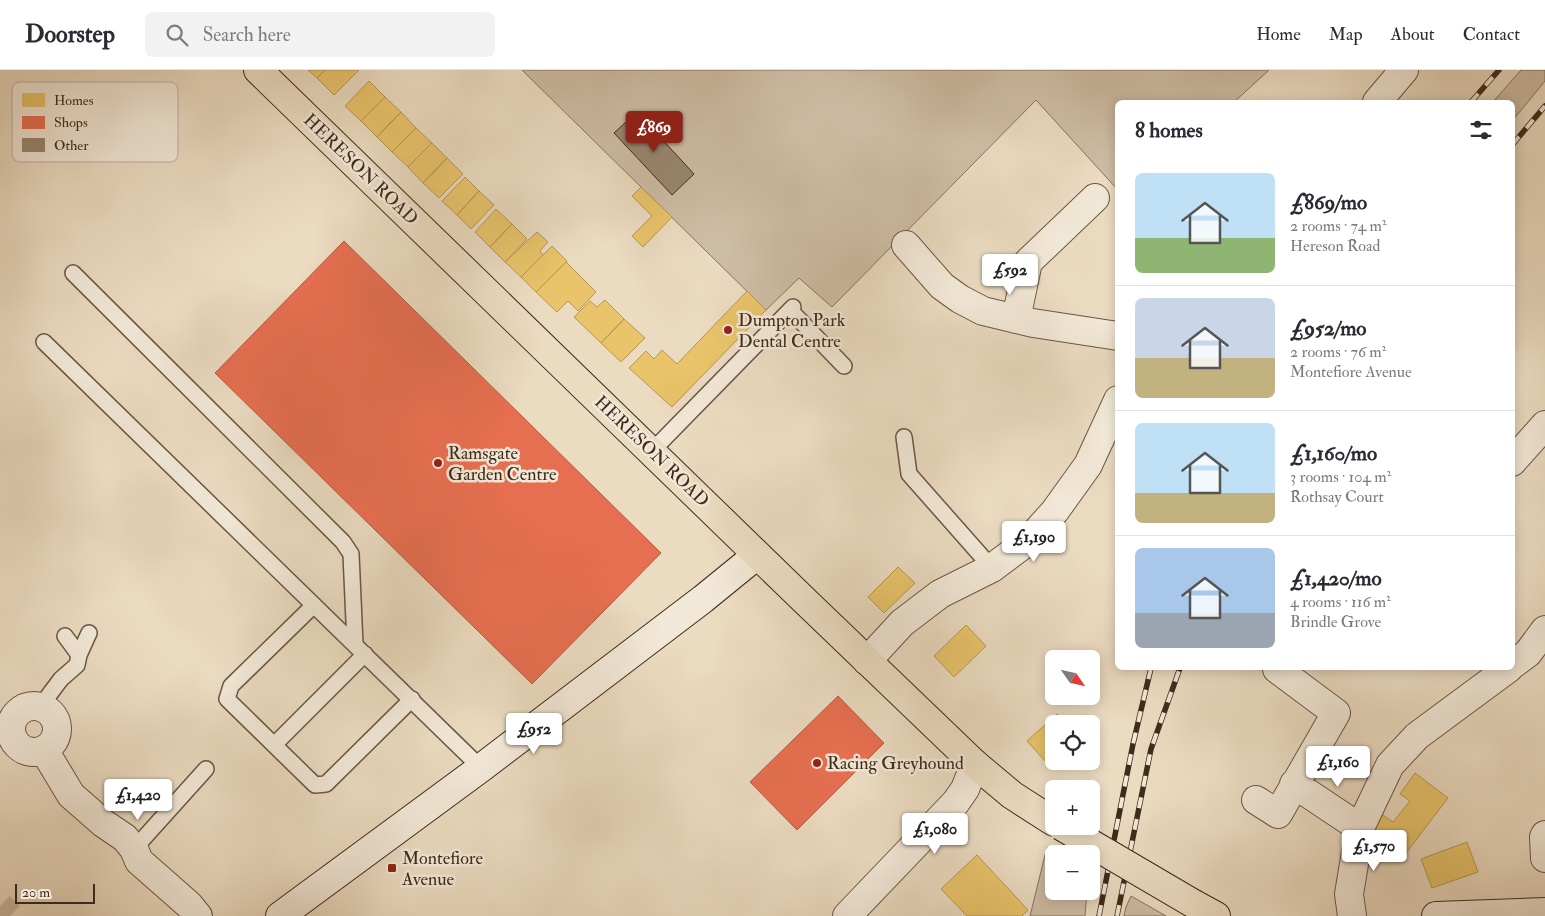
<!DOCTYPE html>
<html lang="en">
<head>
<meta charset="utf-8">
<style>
	body { margin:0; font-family:"IM FELL Double Pica",serif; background:#f2f2f3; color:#2b2b33; height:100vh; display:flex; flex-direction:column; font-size:19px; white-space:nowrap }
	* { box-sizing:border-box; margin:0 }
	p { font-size:16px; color:#7c7c81 }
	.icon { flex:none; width:28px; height:28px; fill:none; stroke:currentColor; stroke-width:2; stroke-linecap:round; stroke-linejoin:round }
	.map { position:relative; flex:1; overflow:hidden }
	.panel { position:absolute; left:1115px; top:30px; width:400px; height:570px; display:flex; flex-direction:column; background:#fff; border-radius:8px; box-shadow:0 2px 12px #0003 }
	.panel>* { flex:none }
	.needle { width:32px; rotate:124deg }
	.fabs { position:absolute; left:1045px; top:580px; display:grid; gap:10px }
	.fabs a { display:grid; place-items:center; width:55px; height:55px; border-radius:8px; background:#fff; box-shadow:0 2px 12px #0003; font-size:25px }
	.scale { position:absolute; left:15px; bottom:12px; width:80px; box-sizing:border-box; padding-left:5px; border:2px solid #3f2b1b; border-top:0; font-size:14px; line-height:18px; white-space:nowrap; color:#3f2b1b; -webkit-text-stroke:4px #f2e8d7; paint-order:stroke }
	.price { position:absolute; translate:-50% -42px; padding:0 11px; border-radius:5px; background:#fff; color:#222; font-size:16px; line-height:32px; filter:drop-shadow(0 1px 2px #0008) }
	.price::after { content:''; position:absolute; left:50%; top:30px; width:15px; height:11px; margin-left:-8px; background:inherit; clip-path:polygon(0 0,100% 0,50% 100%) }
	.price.active { background:#8f2418; color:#fff }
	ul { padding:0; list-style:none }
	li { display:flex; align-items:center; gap:15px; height:125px; padding:0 20px }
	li+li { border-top:1px solid #e1e1e2 }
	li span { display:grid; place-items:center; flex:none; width:140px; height:100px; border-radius:8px; color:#555 }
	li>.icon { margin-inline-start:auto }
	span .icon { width:60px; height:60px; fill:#fffc; stroke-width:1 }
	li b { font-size:21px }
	h2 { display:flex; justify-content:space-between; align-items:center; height:60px; padding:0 20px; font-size:21px }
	header { display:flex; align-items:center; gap:30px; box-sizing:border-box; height:70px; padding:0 25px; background:#fff; border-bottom:1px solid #e1e1e2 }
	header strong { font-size:24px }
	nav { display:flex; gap:28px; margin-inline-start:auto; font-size:18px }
	.search { width:350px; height:45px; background:#f2f2f3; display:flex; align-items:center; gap:12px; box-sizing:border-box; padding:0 18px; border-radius:8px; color:#7c7c81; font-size:19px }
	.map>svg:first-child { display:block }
	.green { fill:#cebda5; stroke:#867460 }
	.homes { fill:#e9c46a; stroke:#b69652 }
	.shops { fill:#e76f51; stroke:#b55b41 }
	.building { fill:#988771; stroke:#3f2b1b }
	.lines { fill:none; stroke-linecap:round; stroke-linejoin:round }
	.street-tunnel { stroke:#c9b8a0; stroke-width:28; stroke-dasharray:28 14; stroke-linecap:butt }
	.lane-casing { stroke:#6a5744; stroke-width:18 }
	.street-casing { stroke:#6a5744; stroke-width:30 }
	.secondary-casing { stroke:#3f2b1b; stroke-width:30 }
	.primary-casing { stroke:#3f2b1b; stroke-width:30 }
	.lane { stroke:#f2e8d7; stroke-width:15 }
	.street { stroke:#f2e8d7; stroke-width:28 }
	.secondary { stroke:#f2e8d7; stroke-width:28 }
	.primary { stroke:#ebdbc1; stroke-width:28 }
	.rail-casing { stroke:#3f2b1b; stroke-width:5.5 }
	.rail { stroke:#f2e8d7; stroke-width:4; stroke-dasharray:11; stroke-linecap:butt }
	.primary-bridge-casing { stroke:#3f2b1b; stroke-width:30; stroke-linecap:butt }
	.primary-bridge { stroke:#ebdbc1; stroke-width:28 }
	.poi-dot { fill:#8f2418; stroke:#f2e8d7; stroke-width:2 }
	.labels { text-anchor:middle; stroke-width:5; stroke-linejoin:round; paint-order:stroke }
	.street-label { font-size:18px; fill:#3f2b1b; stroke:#f2e8d7 }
	.poi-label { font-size:18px; fill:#3f2b1b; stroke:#f2e8d7; text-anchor:start }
	.key { fill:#f2e8d7; stroke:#bcaf9f; stroke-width:1 }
	.key-label { font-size:14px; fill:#3f2b1b }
</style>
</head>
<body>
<header>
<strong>Doorstep</strong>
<div class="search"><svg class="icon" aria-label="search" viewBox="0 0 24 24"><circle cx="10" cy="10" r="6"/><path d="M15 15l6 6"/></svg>Search here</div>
<nav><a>Home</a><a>Map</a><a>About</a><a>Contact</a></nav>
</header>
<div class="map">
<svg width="1545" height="846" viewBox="0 0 1545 846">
	<rect width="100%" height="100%" fill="#ebdbc1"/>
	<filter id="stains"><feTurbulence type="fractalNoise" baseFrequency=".004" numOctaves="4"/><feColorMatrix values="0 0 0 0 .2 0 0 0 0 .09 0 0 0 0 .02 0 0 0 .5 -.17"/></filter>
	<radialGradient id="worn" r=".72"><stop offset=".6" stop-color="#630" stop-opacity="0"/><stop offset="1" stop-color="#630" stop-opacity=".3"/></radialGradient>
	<path class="green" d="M522,0h747l-35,32h-116l-1,87 -81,-89 -204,207 -33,-29 -33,32z
		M1521,0h24v11l-32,39 -1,-18h-19z
		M1047,777l11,7h-4v37h33l-2,25h-55z
		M1131,826l35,20h-42l2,-9z"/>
	<path class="homes" d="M308,0h17l-8,8z
		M325,0h34l-25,25 -17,-17z
		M369,11l16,16 -24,24 -16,-15z
		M385,27l16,15 -24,25 -16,-16z
		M401,42l15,16 -24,24 -15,-15z
		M416,58l16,15 -24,24 -16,-15z
		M432,73l15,15 -24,25 -15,-16z
		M447,88l16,16 -24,24 -16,-15z
		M465,107l14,14 -22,24 -15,-14z
		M641,117l31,30 -29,30 -11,-11 20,-20 -20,-20z
		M479,121l15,14 -23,24 -14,-14z
		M496,139l16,15 -22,23 -15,-15z
		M512,154l15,15 -22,23 -15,-15z
		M537,162l11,10 -8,9 3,4 -22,22 -16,-15z
		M552,176l15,15 -31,31 -15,-15z
		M566,192l30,30 -18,19 -10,-10 -11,11 -21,-20z
		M747,221l19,19 -94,97 -43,-39 17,-17 8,8 8,-9 15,14z
		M605,230l19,19 -23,24 -27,-26 16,-16 7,6z
		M624,249l21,19 -24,24 -20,-19z
		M898,497l17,16 -31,30 -16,-16z
		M966,555l20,21 -32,31 -20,-21z
		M1057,644l8,10h-11v31l-8,7 -19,-21z
		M1415,703l33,25 -48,63 -33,-25 16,-21 10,7 17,-21 -10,-7z
		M1467,772l11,30 -46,16 -11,-29z
		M977,785l51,55 -6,6h-55l-26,-27z"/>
	<path class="shops" d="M344,171l317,312 -129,131 -317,-311z
		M838,626l46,47 -87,87 -47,-48z"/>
	<path class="building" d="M637,42l57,62 -22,21 -58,-62z"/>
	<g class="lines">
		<path class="street-tunnel" d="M0,836l10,10"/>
		<defs>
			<path id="lane" d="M73,203l270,269 8,12 4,90
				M790,240l54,56
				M44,272l437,426
				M904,367l5,37 83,94
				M652,381l141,-144
				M314,535l-83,81 -4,13 88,86 11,-1 86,-85
				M79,585l10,-22
				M40,637l21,-28 16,-14 2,-10 -14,-19
				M274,675l91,-91
				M134,779l72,-80"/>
			<path id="street" d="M1377,32l27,-32
				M906,175l36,41 18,13 23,12 50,12 85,13
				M1016,249l12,-57 67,-64
				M1512,392l33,-37
				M867,591l35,-38 38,-29 52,-26 36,-27 27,-30 33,-46 30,-65
				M1512,595l16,-12 17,-23
				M11 659a23 23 0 1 1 46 0a23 23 0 1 1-46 0Z
				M44,680l27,45 32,28 22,15 9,11 5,12 50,44 9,11
				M1294,714l66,44
				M1256,730l22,14 58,-101 -59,-44
				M1545,765l-1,2 1,21
				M847,846l109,-114 9,-13 10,-25
				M1352,846l-3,-22 11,-66 30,-63 27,-29 92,-68"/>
			<path id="secondary" d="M280,846l201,-148 222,-169 54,-44
				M1436,846l109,-4"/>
			<path id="primary" d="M258,0l546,530 171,164 37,31 42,27
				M1194,834l22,12"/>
		</defs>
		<use href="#lane" class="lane-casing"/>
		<use href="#street" class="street-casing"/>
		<use href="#secondary" class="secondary-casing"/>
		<use href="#primary" class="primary-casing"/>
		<use href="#lane" class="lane"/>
		<use href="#street" class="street"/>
		<use href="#secondary" class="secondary"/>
		<use href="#primary" class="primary"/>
		<defs>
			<path id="rail" d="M1471,32l28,-32
				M1512,75l33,-39
				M1099,846l34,-172 18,-76
				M1117,846l34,-167 29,-81"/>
		</defs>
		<use href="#rail" class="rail-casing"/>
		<use href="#rail" class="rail"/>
		<defs>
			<path id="primary-bridge" d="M1061,756l133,78"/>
		</defs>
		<use href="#primary-bridge" class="primary-bridge-casing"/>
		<use href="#primary-bridge" class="primary-bridge"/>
	</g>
	<g class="poi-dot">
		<circle cx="728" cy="260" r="5"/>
		<circle cx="438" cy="393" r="5"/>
		<circle cx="817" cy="693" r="5"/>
		<rect x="387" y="793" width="10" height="10" rx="2.5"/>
	</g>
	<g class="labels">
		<g class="street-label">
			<text transform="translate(361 99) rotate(44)" y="6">HERESON ROAD</text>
			<text transform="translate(652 381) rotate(44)" y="6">HERESON ROAD</text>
		</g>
		<g class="poi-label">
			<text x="738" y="256">Dumpton Park<tspan x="738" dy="21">Dental Centre</tspan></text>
			<text x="448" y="389">Ramsgate<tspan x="448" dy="21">Garden Centre</tspan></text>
			<text x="827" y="699">Racing Greyhound</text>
			<text x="402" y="794">Montefiore<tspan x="402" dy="21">Avenue</tspan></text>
		</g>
	</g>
	<rect x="12" y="12" width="166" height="80" rx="8" class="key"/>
	<rect x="22" y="23" width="23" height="14" fill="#e9c46a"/>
	<rect x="22" y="46" width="23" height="13" fill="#e76f51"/>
	<rect x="22" y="68" width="23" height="14" fill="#988771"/>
	<g class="key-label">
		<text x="54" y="35">Homes</text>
		<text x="54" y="57">Shops</text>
		<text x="54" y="80">Other</text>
	</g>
	<rect width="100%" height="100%" filter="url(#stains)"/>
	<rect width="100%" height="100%" fill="url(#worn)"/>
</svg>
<div class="fabs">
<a><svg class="needle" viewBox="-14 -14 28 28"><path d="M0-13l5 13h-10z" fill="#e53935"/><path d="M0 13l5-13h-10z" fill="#7c7c81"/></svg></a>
<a><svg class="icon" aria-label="locate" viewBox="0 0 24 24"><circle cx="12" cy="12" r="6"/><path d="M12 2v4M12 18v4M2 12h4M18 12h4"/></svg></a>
<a>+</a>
<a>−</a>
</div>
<div class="scale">20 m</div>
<b class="price active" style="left:654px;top:83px">£869</b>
<b class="price" style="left:1010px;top:226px">£592</b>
<b class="price" style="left:1034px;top:493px">£1,190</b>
<b class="price" style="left:534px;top:685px">£952</b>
<b class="price" style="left:1338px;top:718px">£1,160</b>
<b class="price" style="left:138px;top:751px">£1,420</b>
<b class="price" style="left:935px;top:785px">£1,080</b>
<b class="price" style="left:1374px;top:802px">£1,570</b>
<section class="panel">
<h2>8 homes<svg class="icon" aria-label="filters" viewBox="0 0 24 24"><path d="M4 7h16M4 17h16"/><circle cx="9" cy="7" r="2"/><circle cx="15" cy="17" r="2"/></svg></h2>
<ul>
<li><span style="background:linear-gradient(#bfe0f5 65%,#8fb573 0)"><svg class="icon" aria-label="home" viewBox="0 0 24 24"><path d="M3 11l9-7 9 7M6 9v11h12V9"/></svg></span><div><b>£869/mo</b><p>2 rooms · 74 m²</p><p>Hereson Road</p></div></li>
<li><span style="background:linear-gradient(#c9d6e8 60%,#c2b280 0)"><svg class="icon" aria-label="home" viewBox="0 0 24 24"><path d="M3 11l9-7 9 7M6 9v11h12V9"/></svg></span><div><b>£952/mo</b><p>2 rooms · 76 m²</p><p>Montefiore Avenue</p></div></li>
<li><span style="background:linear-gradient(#bfe0f5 70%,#c2b280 0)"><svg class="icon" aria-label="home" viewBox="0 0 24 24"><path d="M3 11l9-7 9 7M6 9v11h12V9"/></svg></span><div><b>£1,160/mo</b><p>3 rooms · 104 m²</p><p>Rothsay Court</p></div></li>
<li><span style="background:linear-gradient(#a9c7e8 65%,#9aa5b1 0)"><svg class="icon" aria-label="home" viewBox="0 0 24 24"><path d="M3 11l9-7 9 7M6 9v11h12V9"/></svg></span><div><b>£1,420/mo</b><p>4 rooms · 116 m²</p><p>Brindle Grove</p></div></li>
</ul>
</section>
</div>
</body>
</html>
